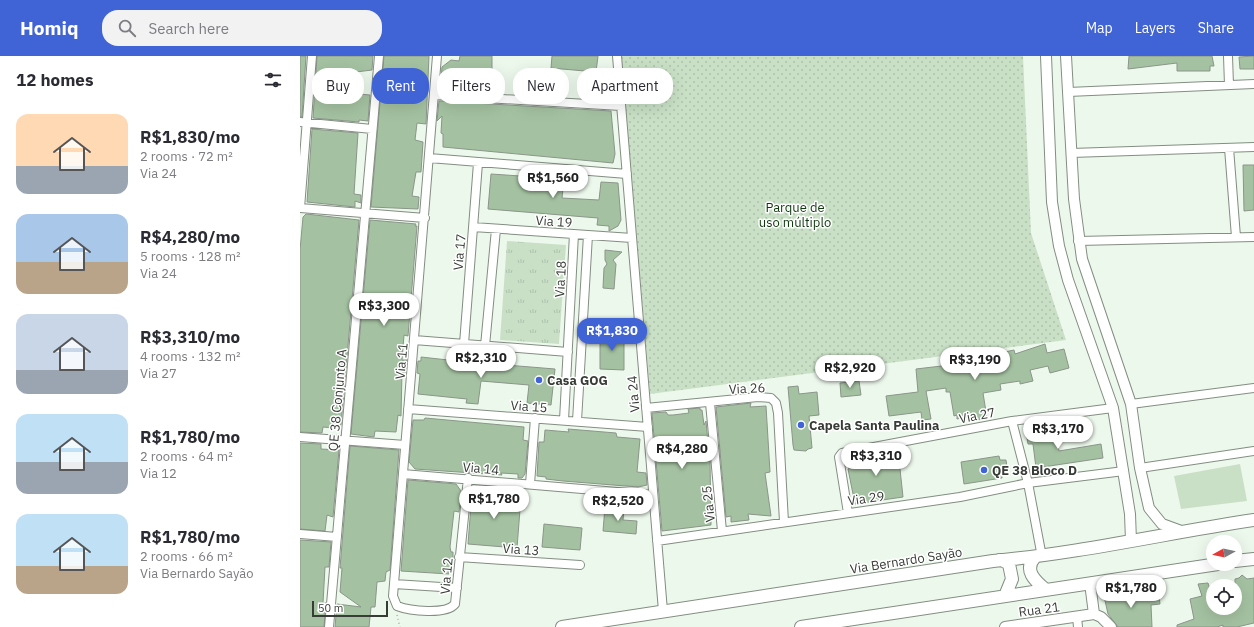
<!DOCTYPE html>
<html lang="en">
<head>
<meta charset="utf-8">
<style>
	body { margin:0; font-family:"IBM Plex Sans",sans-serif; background:#f2f2f3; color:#2b2b33; height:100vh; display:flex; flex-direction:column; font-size:15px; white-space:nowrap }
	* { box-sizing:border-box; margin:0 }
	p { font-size:13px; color:#7c7c81 }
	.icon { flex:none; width:22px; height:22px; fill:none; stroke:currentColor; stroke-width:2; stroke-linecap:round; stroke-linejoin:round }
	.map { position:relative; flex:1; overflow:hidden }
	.side { display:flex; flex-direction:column; background:#fff; width:300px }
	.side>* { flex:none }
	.banner { position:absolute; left:12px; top:12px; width:380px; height:36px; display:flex; gap:8px }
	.needle { width:26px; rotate:262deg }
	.controls { position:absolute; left:906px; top:479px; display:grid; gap:8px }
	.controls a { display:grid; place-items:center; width:36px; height:36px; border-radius:50%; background:#fff; box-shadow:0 4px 16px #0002; font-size:20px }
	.scale { position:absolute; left:12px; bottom:10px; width:76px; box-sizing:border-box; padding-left:4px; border:2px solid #373c37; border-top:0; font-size:11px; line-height:14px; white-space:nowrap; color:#373c37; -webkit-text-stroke:3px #fff; paint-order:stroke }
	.price { position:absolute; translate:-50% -34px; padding:0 9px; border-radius:14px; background:#fff; color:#222; font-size:13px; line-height:26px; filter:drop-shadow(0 1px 2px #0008) }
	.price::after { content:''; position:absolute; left:50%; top:24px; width:12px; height:9px; margin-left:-6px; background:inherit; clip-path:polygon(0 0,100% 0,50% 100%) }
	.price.active { background:#4063d5; color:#fff }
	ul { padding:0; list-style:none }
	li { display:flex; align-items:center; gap:12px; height:100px; padding:0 16px }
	li span { display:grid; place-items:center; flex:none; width:112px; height:80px; border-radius:12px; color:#555 }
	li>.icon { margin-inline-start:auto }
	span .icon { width:48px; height:48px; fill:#fffc; stroke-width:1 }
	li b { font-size:17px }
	h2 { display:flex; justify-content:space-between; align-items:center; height:48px; padding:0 16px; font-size:17px }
	.pill { padding:0 14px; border-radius:16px; background:#fff; box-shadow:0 4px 16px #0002; font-size:14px; line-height:36px }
	.pill.active { background:#4063d5; color:#fff }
	header { display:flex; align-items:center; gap:24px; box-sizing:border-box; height:56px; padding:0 20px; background:#4063d5; color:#fff }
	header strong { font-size:19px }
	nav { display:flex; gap:22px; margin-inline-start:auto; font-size:14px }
	.search { width:280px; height:36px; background:#f2f2f3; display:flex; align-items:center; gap:10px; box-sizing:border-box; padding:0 14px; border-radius:16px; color:#7c7c81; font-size:15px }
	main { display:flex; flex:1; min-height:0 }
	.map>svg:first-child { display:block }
	.grass { fill:url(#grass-tufts) }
	.park { fill:url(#park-dots) }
	.pitch { fill:#c9e0c6 }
	.building { fill:#a4c2a1; stroke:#8b958a }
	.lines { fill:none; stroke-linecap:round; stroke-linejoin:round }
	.minor-casing { stroke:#838d82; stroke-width:10 }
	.tertiary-casing { stroke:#838d82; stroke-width:12 }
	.secondary-casing { stroke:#838d82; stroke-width:14 }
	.path { stroke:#b5bfb5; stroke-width:2; stroke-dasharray:1 3; stroke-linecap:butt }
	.minor { stroke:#fff; stroke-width:8 }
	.tertiary { stroke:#fff; stroke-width:10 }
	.secondary { stroke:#fff; stroke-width:12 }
	.poi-dot { fill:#4063d5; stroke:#fff; stroke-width:1.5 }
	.labels { text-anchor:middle; stroke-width:3; stroke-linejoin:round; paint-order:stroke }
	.park-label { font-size:13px; fill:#0e390c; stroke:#fff }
	.street-label { font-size:13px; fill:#373c37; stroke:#fff }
	.poi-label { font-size:13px; font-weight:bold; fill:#373c37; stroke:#fff; text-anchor:start }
</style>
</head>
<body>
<header>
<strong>Homiq</strong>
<div class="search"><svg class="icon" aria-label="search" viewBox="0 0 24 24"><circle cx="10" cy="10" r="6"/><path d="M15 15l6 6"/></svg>Search here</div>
<nav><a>Map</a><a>Layers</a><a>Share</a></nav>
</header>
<main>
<section class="side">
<h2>12 homes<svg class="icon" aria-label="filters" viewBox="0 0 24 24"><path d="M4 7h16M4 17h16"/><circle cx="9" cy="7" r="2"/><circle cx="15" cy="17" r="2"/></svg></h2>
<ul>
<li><span style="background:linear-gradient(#ffd9b3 65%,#9aa5b1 0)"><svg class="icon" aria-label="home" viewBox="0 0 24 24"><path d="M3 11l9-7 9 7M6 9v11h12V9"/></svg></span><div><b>R$1,830/mo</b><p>2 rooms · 72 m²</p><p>Via 24</p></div></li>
<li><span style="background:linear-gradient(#a9c7e8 60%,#b9a48a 0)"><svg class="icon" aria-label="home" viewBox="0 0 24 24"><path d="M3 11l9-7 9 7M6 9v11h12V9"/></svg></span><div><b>R$4,280/mo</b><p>5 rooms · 128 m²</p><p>Via 24</p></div></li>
<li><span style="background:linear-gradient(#c9d6e8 70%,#9aa5b1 0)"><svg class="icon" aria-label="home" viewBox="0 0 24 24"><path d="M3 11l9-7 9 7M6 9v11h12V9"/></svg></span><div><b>R$3,310/mo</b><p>4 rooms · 132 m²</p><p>Via 27</p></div></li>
<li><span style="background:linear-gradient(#bfe0f5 60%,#9aa5b1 0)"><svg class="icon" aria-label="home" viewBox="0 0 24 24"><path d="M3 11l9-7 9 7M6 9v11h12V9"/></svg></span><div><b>R$1,780/mo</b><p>2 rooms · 64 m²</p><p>Via 12</p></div></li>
<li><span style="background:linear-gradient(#bfe0f5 65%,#b9a48a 0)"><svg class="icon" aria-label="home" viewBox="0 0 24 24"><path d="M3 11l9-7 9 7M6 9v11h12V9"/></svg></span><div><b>R$1,780/mo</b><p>2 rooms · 66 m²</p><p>Via Bernardo Sayão</p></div></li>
</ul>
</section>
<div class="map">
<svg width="954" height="571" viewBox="0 0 954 571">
	<defs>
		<pattern id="grass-tufts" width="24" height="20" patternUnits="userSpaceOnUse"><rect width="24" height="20" fill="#c9e0c6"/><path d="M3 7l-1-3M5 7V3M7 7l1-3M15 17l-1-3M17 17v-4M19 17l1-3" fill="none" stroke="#adc1ab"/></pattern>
		<pattern id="park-dots" width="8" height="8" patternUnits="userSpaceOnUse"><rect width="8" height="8" fill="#c9e0c6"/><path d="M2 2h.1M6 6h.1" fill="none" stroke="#adc1ab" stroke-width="1.8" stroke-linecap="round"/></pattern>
	</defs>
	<rect width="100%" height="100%" fill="#edf8ec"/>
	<path class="grass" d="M207,185l59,4 -7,99 -59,-4z"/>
	<path class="park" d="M321,0h402l8,177 35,107 -416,54z"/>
	<path class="pitch" d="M940,408l7,37 -66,8 -7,-33z"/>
	<path class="building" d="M0,0h6l-4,61h-2z
		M17,0h56l-1,14 -24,3 12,9 -1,12 11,1 -2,26 -9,-1v2l-46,-4z
		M84,0h45l-3,68 -9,-1 -2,17 8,2 -2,30h-5l-4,24 7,1 -1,12 -47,-2z
		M160,0h32v12l2,2 -1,14 -11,8 -30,-1 -11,-12 1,-12 9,-7 8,1z
		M252,0h46l-2,16 -45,-4z
		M829,0h83l2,10h-4v5h-33v-8l-49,6z
		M954,0v13h-14l-1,-12z
		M139,45l172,10 4,43 -2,9 -170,-16v-13l-2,-1 1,-17 -5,5z
		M12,73l46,4 -4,61 7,1v8l-6,-2v6l-48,-5z
		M943,109h11v45l-10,1z
		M191,118l73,5 -2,19 37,2 2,-18 17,1 3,37 -3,6 -9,5v-5l-12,-1 1,-7 -110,-9z
		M6,158l53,6 -18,205 -6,-1 -1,4 -11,-1 -1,6 -22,-1v-182l3,-33z
		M70,164l46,4 -1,2h2l-9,110 -4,-1 -2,25h5l-1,12h-4l-1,44 -3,-1 -2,17 -21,-1 -1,6 -23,-3z
		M305,194l17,2 -9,8 3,4 -2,25 -11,-1 1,-20 3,-4 -2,-4z
		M300,278h24v36l-24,-1z
		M745,288l2,9 17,-4 5,19 -19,5 -2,-7 -18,4 3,11 -13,3v-3l-20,3 1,6 -18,3 4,25 -12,2 -1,-5 -17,4v-4l-3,1 -4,-24h-4v-4l-20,3 5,28 -9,1 -1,-8 -32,4 -3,-20 32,-4 -2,-23 34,-4v4l28,-5 -1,-6 37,-8 1,4z
		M158,299h12v6l24,3 1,-5 12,1 -1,5 49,4 -4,36 -24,-2 2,-18 -48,-4 -3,23 -12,-1 1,-4 -49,-5 2,-20 -3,-1 1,-12h3v-4l36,4z
		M559,325l2,14 -20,2 -1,-14z
		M498,330l1,8 18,-2 2,23 -10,1 3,32 -4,1 -2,2 -12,-1 -1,-5 -5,-58z
		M451,347l-1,4 16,-1 4,66 -5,1 6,43 -23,-2 1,6 -18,2v-6l-5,1 -10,-110z
		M400,352v2h2l2,15 2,-4 2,22 -9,1 2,16 9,1 1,64 -49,6 -10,-118 14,-1 2,3h5l16,-2 -1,-4z
		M125,362l99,9 -1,13 5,1 -3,33 -3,4h-4v-4l-17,-1 1,2 -87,-6 -6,-7 4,-42h11z
		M755,372l4,23 42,-7 2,14 -67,10 -3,-24h-5l-2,-12z
		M268,373l48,4 1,4 23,2 -3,33 9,1 1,12 -9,2 -75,-6 -17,-2v-2l-9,-1 2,-34h5l1,-12 24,2z
		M0,387l21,1v5l18,1 -6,67 -6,-2 -2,16 -25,-2z
		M50,390l49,4 -9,120 -4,2 -1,9 -8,1 -2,25h-4l-2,20h-34l2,-23 24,3 -21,-15 2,-24h-2z
		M596,393l4,20 3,28 -48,7 -7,-35h1l-1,-11z
		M699,400l1,4h6l2,13 -6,1v4l-38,6 -3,-22z
		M108,424l48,4 5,7 -2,21 -5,-1 -4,36 1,5h2v9h-3l-1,13 -48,-3z
		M172,437l49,4 -4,51 -49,-4z
		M305,451l19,1 -1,12 14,1 -1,13 -33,-3z
		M244,468l38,4 -2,22 -38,-3z
		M0,484l31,2 -2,25h-4l-2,36h3l-2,24h-24z
		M942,519l5,4 7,-1v45l-17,4h-14v-2l-6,2h-40v-2l17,-6 -4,-20 12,-3 -4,-12 10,-1 5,17v8h22v-29l4,-1z
		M843,535l1,5 15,-1 1,9 -9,1 1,22h-34l-10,-13 -4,-18z"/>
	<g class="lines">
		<defs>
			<path id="minor" d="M137,0l-44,540 4,10c13,5 49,9 58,-2l13,-126
				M317,0l46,555
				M928,0l1,29
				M768,36l186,-8
				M135,39l186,11
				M0,66l72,7
				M929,92l7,89
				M771,97l183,-6
				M129,102l198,16
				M0,152l12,-152
				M0,152l125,10
				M173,171l159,11
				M778,185l176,-4
				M114,284l154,12
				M164,288l14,-181
				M185,290l11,-117
				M410,347l12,128
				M831,348l123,-16
				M346,352l112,-11 13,1 5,5 2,10 6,109
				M108,353l240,18
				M264,364l10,-186
				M277,365l11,-186
				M712,365l16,62 14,74
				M0,381l105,8
				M840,412l114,-17
				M103,418l250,21
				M230,428l5,-66
				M548,457l-9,-56 3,-4 170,-32 101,-13
				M0,478l37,3
				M357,485l303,-44 68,-14 96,-12
				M159,501l121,8
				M94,528l63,4
				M777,561l1,10
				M29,571l50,-571"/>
			<path id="tertiary" d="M746,0l6,146 7,44 9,34 45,128 17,106 1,27
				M766,0l8,143 8,60 49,145 9,64 9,40 13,16 19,7
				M790,527l4,31
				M705,571l89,-13 7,3 10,10"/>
			<path id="secondary" d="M735,501c-12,13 0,24 11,33
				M699,504h3l7,4 3,15 -7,17
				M935,505l19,-2
				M262,571l431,-66c88,-8 174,-28 261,-41
				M501,571l417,-63"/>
		</defs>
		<use href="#minor" class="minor-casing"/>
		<use href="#tertiary" class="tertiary-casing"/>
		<use href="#secondary" class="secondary-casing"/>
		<path class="path" d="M97,559l3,12"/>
		<use href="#minor" class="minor"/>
		<use href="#tertiary" class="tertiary"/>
		<use href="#secondary" class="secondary"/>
	</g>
	<g class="poi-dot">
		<circle cx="239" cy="324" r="4"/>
		<circle cx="501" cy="369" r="4"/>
		<circle cx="684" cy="414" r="4"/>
	</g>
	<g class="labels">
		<g class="park-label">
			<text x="495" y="156">Parque de<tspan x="495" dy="15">uso múltiplo</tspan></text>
		</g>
		<g class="street-label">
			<text transform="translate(254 165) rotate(4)" y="5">Via 19</text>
			<text transform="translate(159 196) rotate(-85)" y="5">Via 17</text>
			<text transform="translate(260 223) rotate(-87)" y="5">Via 18</text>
			<text transform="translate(101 305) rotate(-85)" y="5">Via 11</text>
			<text transform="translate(447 332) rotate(-3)" y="5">Via 26</text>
			<text transform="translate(333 338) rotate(-95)" y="5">Via 24</text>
			<text transform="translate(37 344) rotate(-85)" y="5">QE 38 Conjunto A</text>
			<text transform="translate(229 350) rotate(4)" y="5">Via 15</text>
			<text transform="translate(677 359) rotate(-11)" y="5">Via 27</text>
			<text transform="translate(181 412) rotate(5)" y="5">Via 14</text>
			<text transform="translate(566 442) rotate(-8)" y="5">Via 29</text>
			<text transform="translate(408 448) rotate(-96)" y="5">Via 25</text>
			<text transform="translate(221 493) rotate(4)" y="5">Via 13</text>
			<text transform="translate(606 504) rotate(-9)" y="5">Via Bernardo Sayão</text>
			<text transform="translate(146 520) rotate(-85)" y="5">Via 12</text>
			<text transform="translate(739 553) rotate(-8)" y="5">Rua 21</text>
		</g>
		<g class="poi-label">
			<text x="247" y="329">Casa GOG</text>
			<text x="509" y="374">Capela Santa Paulina</text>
			<text x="692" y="419">QE 38 Bloco D</text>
		</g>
	</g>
</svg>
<div class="controls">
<a><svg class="needle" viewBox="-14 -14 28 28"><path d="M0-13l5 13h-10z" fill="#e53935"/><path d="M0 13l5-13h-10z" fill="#7c7c81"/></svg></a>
<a><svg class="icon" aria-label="locate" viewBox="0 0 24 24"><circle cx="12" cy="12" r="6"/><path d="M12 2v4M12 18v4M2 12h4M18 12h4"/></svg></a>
</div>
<div class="scale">50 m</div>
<b class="price" style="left:253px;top:143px">R$1,560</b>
<b class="price" style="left:84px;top:271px">R$3,300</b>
<b class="price active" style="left:312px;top:296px">R$1,830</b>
<b class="price" style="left:181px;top:323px">R$2,310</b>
<b class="price" style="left:675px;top:325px">R$3,190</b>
<b class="price" style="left:550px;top:333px">R$2,920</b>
<b class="price" style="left:758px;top:394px">R$3,170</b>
<b class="price" style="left:382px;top:414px">R$4,280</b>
<b class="price" style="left:576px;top:421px">R$3,310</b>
<b class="price" style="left:194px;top:464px">R$1,780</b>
<b class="price" style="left:318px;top:466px">R$2,520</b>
<b class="price" style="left:831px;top:553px">R$1,780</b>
<div class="banner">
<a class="pill">Buy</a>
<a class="pill active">Rent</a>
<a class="pill">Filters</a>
<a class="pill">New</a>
<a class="pill">Apartment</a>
</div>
</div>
</main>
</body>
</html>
